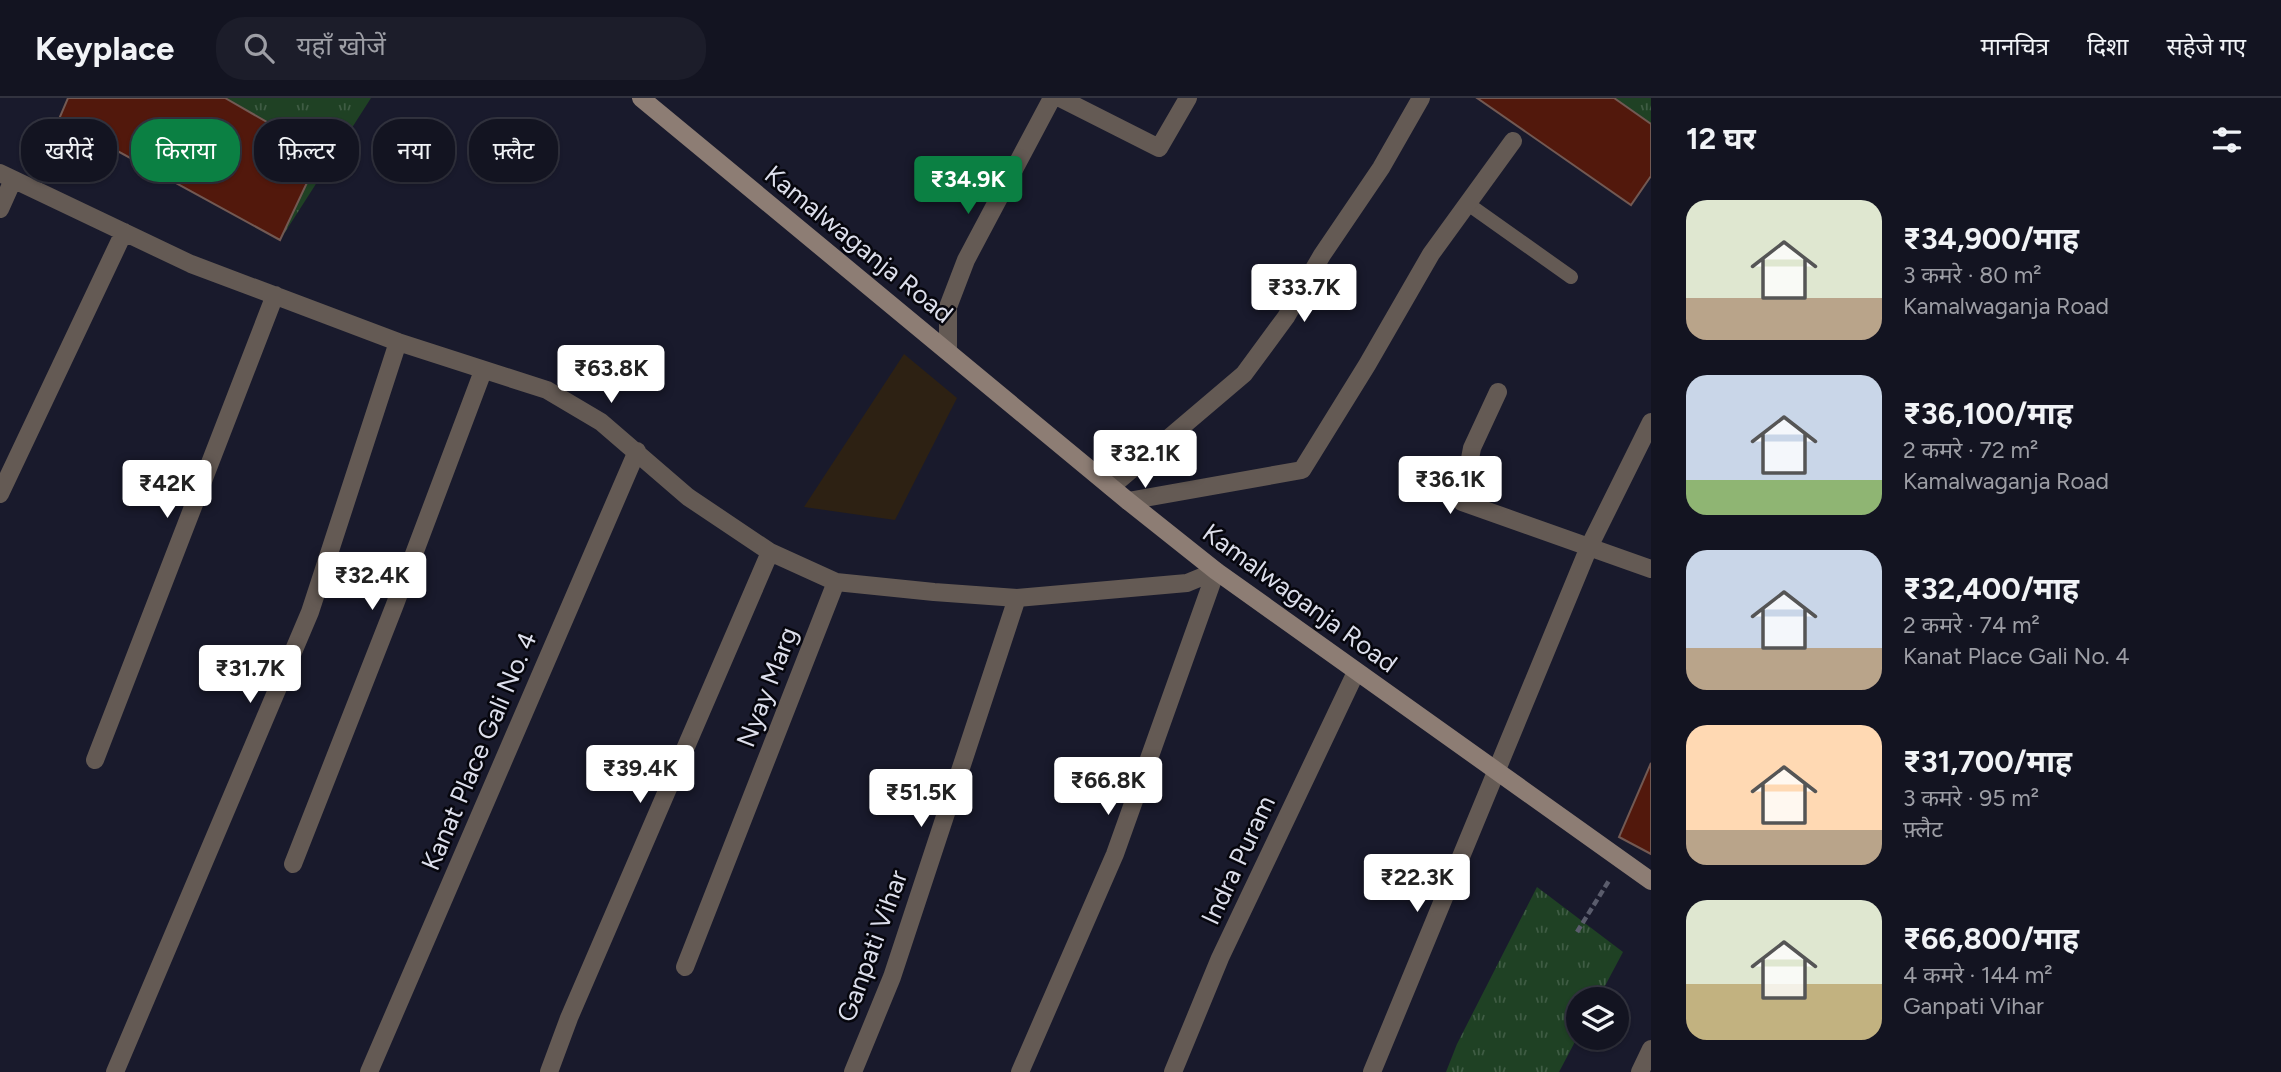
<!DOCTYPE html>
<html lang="hi">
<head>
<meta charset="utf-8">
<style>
	body { margin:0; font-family:Figtree,"Noto Sans Devanagari",sans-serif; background:#1c1d2a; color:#f1f3f6; height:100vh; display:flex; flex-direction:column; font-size:26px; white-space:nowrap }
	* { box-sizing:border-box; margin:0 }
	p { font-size:23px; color:#9d9ea5 }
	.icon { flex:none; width:38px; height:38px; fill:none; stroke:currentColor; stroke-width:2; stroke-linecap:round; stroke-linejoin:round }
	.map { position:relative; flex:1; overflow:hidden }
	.drawer { display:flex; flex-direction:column; background:#131421; width:630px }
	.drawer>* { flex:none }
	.top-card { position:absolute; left:21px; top:21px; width:665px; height:63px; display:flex; gap:14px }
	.controls { position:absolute; left:1566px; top:889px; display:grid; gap:14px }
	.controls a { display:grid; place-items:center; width:63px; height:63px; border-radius:50%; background:#131421; box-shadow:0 2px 5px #0004,0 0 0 2px #32333f; font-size:35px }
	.price { position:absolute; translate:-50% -60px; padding:0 16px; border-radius:7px; background:#fff; color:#222; font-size:23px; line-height:46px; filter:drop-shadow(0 2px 4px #0008) }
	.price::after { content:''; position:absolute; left:50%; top:42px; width:21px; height:16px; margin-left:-10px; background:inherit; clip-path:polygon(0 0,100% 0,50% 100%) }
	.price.on { background:#0b8043; color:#fff }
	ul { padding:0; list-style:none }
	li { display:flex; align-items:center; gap:21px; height:175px; padding:0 35px }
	li span { display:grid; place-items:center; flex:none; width:196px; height:140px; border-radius:21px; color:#555 }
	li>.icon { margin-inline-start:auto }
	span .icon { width:84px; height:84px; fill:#fffc; stroke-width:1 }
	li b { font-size:30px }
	h2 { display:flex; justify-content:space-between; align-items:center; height:84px; padding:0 35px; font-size:30px }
	.tag { padding:0 24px; border-radius:28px; background:#131421; box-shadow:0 2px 5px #0004,0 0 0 2px #32333f; font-size:24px; line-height:63px }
	.tag.on { background:#0b8043; color:#fff }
	header { display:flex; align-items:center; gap:42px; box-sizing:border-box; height:98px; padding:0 35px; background:#131421; border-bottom:2px solid #32333f }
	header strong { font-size:33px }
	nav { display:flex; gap:38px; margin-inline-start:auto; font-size:24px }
	.search { width:490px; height:63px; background:#1c1d2a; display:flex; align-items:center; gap:18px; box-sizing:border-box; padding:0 24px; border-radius:28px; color:#9d9ea5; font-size:26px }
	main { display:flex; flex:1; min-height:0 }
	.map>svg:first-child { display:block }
	.education { fill:#2d2113 }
	.grass { fill:url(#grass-tufts) }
	.building { fill:#52180c; stroke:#725953; stroke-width:2 }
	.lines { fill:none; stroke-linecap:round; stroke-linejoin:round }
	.path { stroke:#5a5c6c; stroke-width:4.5; stroke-dasharray:7 3.5; stroke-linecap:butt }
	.service { stroke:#645a54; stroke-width:14 }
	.minor { stroke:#645a54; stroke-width:18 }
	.secondary { stroke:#8d7d74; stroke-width:18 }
	.labels { text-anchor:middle; stroke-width:5; stroke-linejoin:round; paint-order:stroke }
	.street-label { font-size:26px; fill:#dcdeeb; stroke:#06060d }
</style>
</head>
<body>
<header>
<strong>Keyplace</strong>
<div class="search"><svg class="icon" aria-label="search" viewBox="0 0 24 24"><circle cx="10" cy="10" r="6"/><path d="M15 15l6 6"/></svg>यहाँ खोजें</div>
<nav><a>मानचित्र</a><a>दिशा</a><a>सहेजे गए</a></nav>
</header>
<main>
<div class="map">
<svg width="1651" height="974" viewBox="0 0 1651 974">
	<defs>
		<pattern id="grass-tufts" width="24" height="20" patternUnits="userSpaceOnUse" patternTransform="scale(1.75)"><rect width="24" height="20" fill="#1f4124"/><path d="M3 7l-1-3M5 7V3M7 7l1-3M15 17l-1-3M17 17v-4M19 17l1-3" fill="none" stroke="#3f5c44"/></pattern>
	</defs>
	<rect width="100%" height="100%" fill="#191a2c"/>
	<path class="education" d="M904,256l53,44 -62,122 -91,-13z"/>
	<path class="grass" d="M225,0h146l-91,142 41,-87z
		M1614,0h37v26z
		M1537,789l86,65 -25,47h-20v37l-19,36h-113l11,-28z"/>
	<path class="building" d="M68,0h157l96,55 -41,87 -221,-121z
		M1477,0h137l37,26v52l-20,29z
		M1651,665v91l-32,-17z"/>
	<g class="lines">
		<path class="path" d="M1577,834l33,-53"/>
		<path class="service" d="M1468,106l103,73"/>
		<path class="minor" d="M1060,0l99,50 29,-50
			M0,75l191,91 207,78 149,48 54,32 87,75 82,55 66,30 98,10 83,6 170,-15 29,-12
			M0,111l13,-29
			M948,253v-44l18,-47 86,-162
			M1498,294l-26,56 -10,54 189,67
			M1111,389l133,-113 42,-57 36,-62 59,-87 40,-70
			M0,396l124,-262
			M1128,403l174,-31 65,-105 64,-111 82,-113
			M95,662l180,-465
			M293,766l101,-257 89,-236
			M685,869l151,-385
			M115,974l195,-460 88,-270
			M369,974l268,-621
			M549,974l20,-54 201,-466
			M853,974l39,-95 125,-379
			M1020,974l95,-218 101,-283
			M1173,974l47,-114 136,-286
			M1372,974l217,-525 62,-125
			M1640,974l11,-23"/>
		<path class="secondary" d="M641,0l487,403 88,70 435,310"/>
	</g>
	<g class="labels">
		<g class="street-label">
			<text transform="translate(859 146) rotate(39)" y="9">Kamalwaganja Road</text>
			<text transform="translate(1300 500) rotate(36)" y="9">Kamalwaganja Road</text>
			<text transform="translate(767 589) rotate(-69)" y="9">Nyay Marg</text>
			<text transform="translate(479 653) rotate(-67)" y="9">Kanat Place Gali No. 4</text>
			<text transform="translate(1238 762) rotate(-65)" y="9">Indra Puram</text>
			<text transform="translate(872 848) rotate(-70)" y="9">Ganpati Vihar</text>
		</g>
	</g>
</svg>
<div class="controls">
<a><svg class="icon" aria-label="layers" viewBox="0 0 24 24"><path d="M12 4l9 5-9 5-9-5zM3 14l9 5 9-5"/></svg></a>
</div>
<b class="price on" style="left:968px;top:118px">₹34.9K</b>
<b class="price" style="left:1304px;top:226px">₹33.7K</b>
<b class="price" style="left:611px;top:307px">₹63.8K</b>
<b class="price" style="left:1145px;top:392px">₹32.1K</b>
<b class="price" style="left:1450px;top:418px">₹36.1K</b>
<b class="price" style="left:167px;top:422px">₹42K</b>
<b class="price" style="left:372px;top:514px">₹32.4K</b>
<b class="price" style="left:250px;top:607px">₹31.7K</b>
<b class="price" style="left:640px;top:707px">₹39.4K</b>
<b class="price" style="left:1108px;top:719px">₹66.8K</b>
<b class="price" style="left:921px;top:731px">₹51.5K</b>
<b class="price" style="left:1417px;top:816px">₹22.3K</b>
<div class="top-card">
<a class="tag">खरीदें</a>
<a class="tag on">किराया</a>
<a class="tag">फ़िल्टर</a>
<a class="tag">नया</a>
<a class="tag">फ़्लैट</a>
</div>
</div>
<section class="drawer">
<h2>12 घर<svg class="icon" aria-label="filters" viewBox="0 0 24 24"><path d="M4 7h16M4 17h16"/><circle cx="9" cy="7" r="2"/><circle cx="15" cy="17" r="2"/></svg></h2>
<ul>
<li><span style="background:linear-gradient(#dfe7d0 70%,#b9a48a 0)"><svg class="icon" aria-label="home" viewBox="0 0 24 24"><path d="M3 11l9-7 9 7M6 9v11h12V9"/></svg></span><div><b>₹34,900/माह</b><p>3 कमरे · 80 m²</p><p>Kamalwaganja Road</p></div></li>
<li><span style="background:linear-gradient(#c9d6e8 75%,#8fb573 0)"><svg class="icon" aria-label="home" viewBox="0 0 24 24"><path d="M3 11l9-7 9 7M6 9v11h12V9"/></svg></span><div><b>₹36,100/माह</b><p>2 कमरे · 72 m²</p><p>Kamalwaganja Road</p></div></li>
<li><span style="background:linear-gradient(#c9d6e8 70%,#b9a48a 0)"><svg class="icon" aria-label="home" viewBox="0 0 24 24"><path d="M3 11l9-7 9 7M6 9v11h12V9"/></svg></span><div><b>₹32,400/माह</b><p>2 कमरे · 74 m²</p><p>Kanat Place Gali No. 4</p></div></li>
<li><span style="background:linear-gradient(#ffd9b3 75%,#b9a48a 0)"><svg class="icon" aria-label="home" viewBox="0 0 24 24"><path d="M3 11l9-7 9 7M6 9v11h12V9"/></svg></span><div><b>₹31,700/माह</b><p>3 कमरे · 95 m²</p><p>फ़्लैट</p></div></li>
<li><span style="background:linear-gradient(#dfe7d0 60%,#c2b280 0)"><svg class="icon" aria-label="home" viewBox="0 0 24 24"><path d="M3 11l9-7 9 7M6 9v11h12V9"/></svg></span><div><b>₹66,800/माह</b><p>4 कमरे · 144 m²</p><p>Ganpati Vihar</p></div></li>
</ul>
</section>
</main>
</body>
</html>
